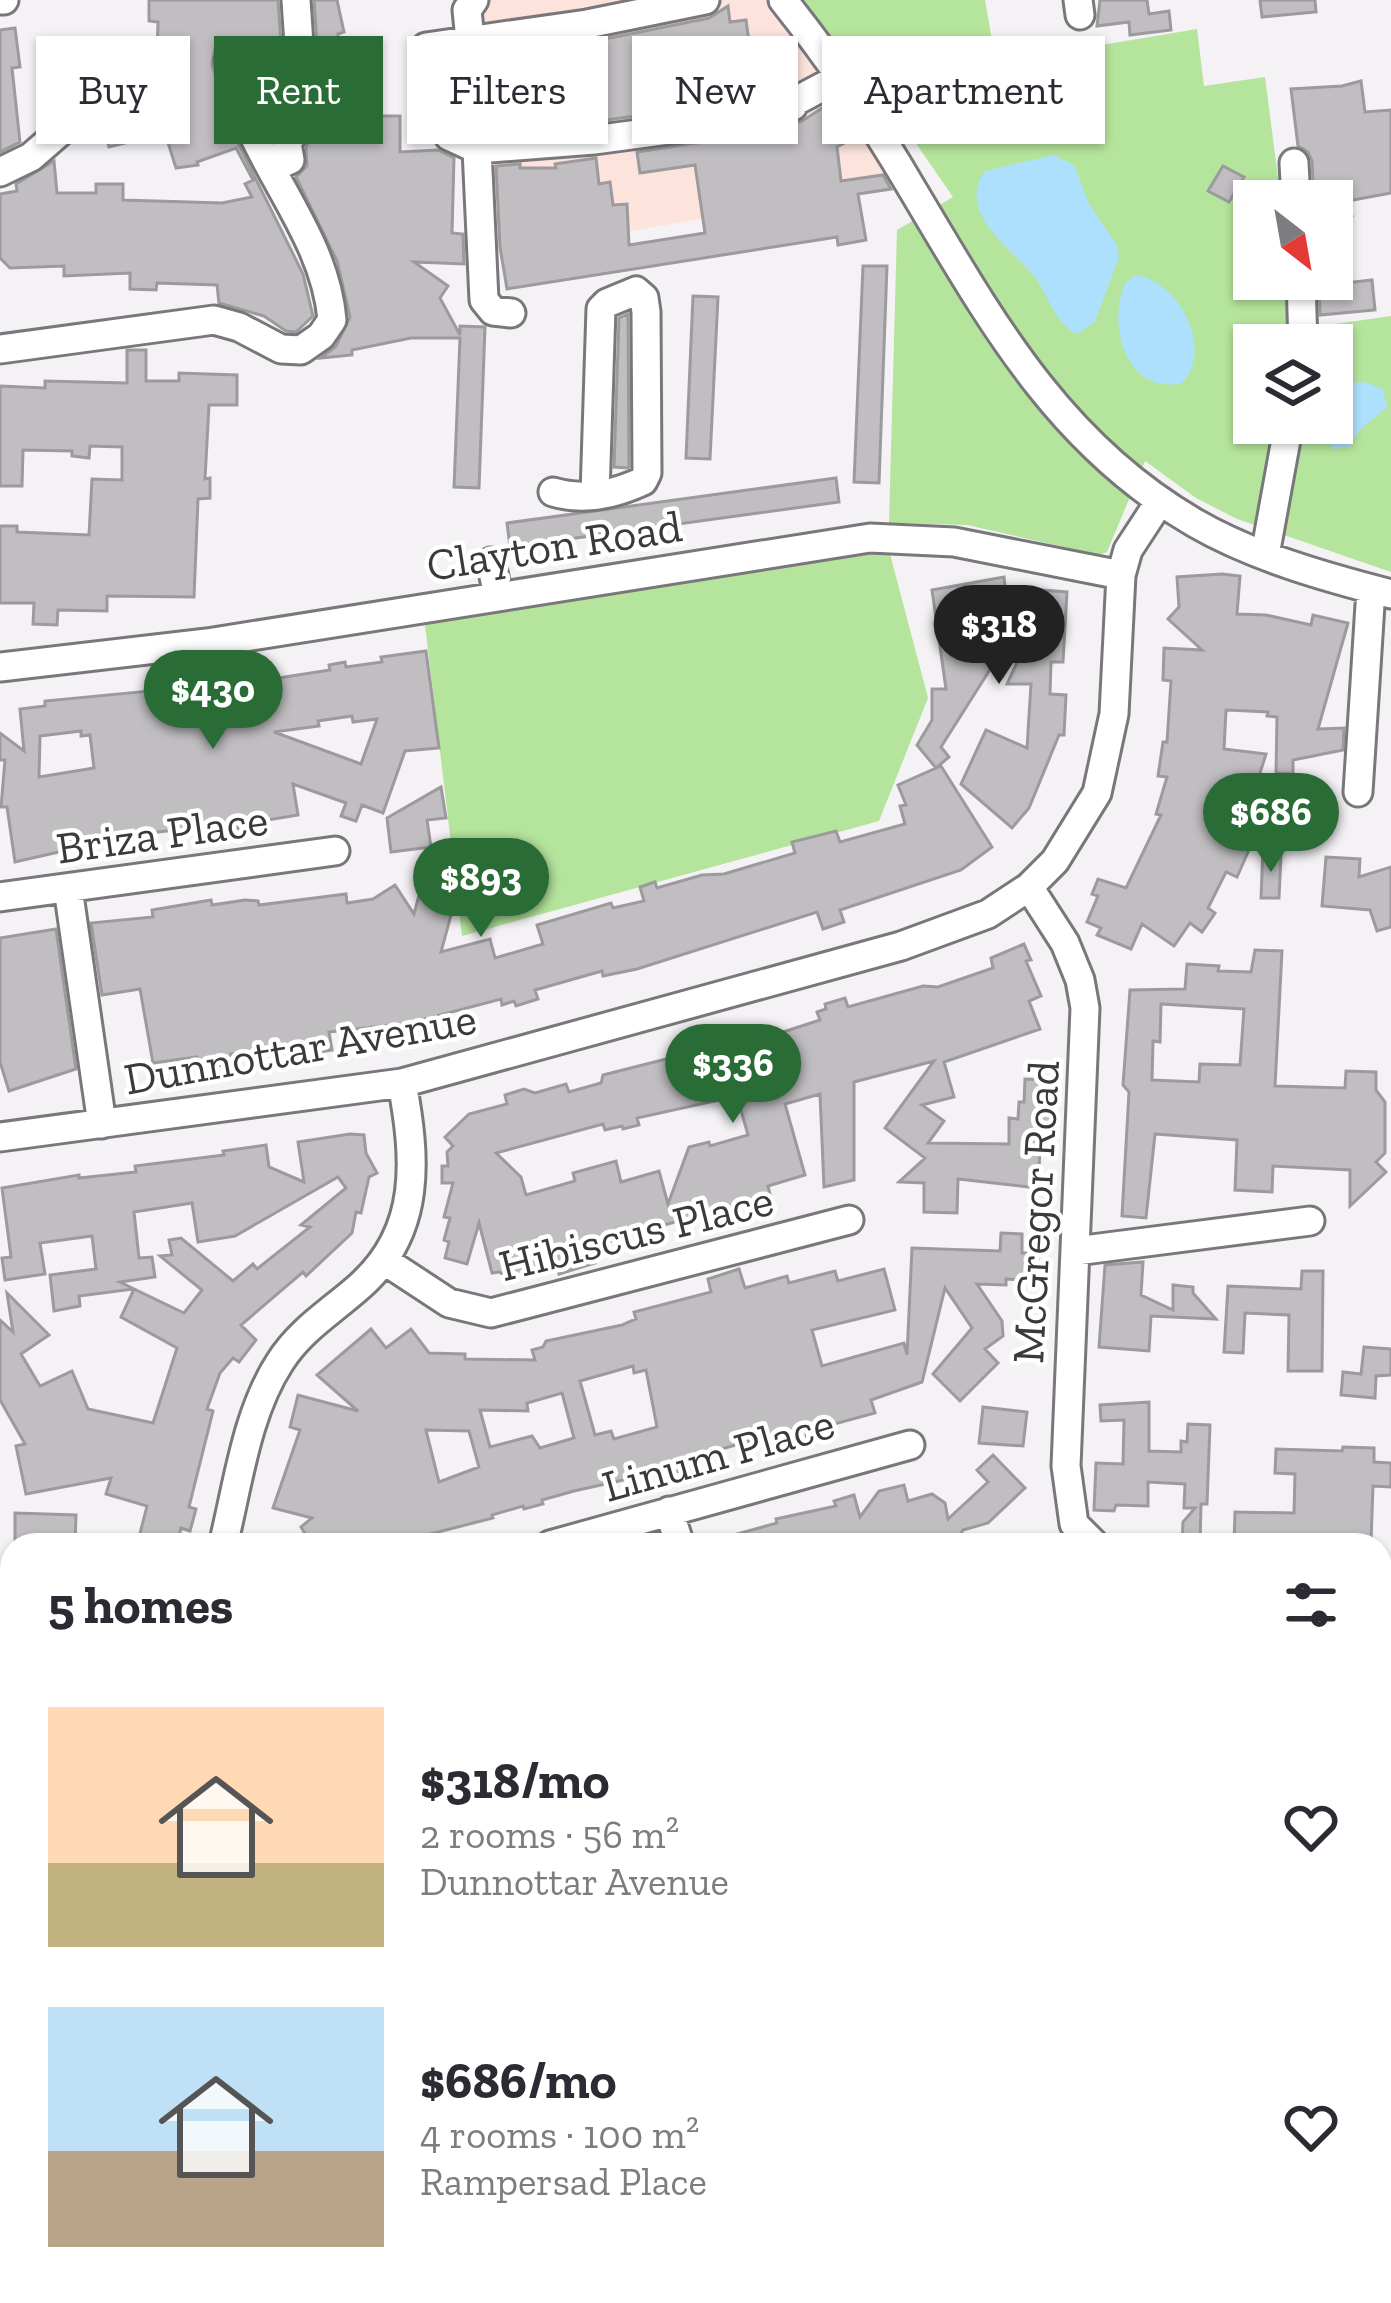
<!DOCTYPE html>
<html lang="en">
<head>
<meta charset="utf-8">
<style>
	body { margin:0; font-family:"Zilla Slab",serif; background:#f7f7f7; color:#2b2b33; height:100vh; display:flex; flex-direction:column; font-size:45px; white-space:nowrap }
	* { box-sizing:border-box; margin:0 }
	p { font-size:39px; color:#7c7c81 }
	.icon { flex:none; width:66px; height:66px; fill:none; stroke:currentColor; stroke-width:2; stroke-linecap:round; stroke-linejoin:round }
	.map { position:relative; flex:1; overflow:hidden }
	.side { position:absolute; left:0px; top:1533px; width:1392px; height:771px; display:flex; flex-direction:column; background:#fff; border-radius:36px 36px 0 0; box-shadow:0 3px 9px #0004 }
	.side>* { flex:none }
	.hud { position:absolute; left:36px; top:36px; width:1320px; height:108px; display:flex; gap:24px }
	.needle { width:78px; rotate:149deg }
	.buttons { position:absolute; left:1233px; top:180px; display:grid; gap:24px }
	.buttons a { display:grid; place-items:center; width:120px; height:120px; border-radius:0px; background:#fff; box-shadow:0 3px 9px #0004; font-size:60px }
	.price { position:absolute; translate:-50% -102px; padding:0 27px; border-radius:42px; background:#2a6c36; color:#fff; font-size:39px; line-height:78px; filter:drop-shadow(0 3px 6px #0008) }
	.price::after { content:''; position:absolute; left:50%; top:72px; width:36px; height:27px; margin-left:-18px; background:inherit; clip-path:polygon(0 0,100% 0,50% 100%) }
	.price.selected { background:#222; color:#fff }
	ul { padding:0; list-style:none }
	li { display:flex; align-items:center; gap:36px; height:300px; padding:0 48px }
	li span { display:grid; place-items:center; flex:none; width:336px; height:240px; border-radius:0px; color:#555 }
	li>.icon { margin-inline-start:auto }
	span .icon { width:144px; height:144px; fill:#fffc; stroke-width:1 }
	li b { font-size:51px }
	h2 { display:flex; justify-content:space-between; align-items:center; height:144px; padding:0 48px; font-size:51px }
	.tag { padding:0 42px; border-radius:0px; background:#fff; box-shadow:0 3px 9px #0004; font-size:42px; line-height:108px }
	.tag.selected { background:#2a6c36; color:#fff }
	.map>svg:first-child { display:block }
	.medical { fill:#fce3dc }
	.green { fill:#b5e49c; fill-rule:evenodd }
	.water { fill:#ace0fc }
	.building { fill:#c0bec1; stroke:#9c9a9d; stroke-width:3; fill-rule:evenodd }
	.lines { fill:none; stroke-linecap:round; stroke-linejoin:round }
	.minor-casing { stroke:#79777a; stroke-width:33 }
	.minor { stroke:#fff; stroke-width:27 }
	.labels { text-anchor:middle; stroke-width:9; stroke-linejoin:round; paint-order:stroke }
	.street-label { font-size:45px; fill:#3a3a3b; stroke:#fff }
</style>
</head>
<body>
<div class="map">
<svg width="1391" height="2303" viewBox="0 0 1391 2303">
	<rect width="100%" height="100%" fill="#f4f2f5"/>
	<path class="medical" d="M456,0h327l129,181 -426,76z"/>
	<path class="green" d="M801,0h184l11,63 201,-34 7,57 61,-9 16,124h-27v78h37l23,48 77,-11v256l-154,-53 -41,-21 -51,-37 -38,91 -8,3 -132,-30 -78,-2 8,-293 56,-33 -49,-71zM1254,345h78v78h-78z
		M885,535l43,163 -49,123 -417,115 -38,-320z"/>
	<path class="water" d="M1054,155l20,10 15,39 28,41 2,12 -24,65 -18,12c-26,-13 -27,-40 -45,-60 -23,-28 -76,-62 -47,-103z
		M1136,275c44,7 78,74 46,108 -57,13 -76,-61 -56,-101z
		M1364,382l19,7 4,18 -29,25 -9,15 -16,2 -18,-26h17v-38z"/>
	<path class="building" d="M149,0h129l4,59 -5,40 2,23 -7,10 -30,-84 -19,-5 -8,5 -3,16 20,67 71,143 10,42 -17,16 -10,-1 -22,-15 -45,-13 -2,-18 -60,-2 -1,7 -26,-1v-16l-66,3v-10l-54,2 -10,-10v-64l17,-3 -1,-7 38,-23 3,32h39v-9h27v16l99,3 30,-6 -7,-13 8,-4 -17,-32 -39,14 1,3 -22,3 -11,-35 -56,14 -6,-21 64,-18 -3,-14 6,-1 -13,-37 1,-34 -9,-1z
		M314,0h23l7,32 -6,2 3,33 11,1 -1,4 29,1 -2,43h22v36l38,-2 16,8 -2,75 11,1 1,30 -50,-2 34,24 -8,12 20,37v-9l25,1 -6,161 -25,-1 6,-149h-49l-59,12v5l-31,3 15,-12 14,-29 -13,-56 -41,-84 11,-11 -1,-19 10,-22 -3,-24 5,-43z
		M1100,0h47l2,14 20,-3 2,19 -41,5 -1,-13 -32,4z
		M1260,0h55l1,12 -54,5z
		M728,6l2,16 16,-2 3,22 -17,3 3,16 -37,5 2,12 -8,17 9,12 -109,15 -112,9 -5,-3 -1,-15 -10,2 -3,-25 8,-1 -3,-29 124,-18 119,-24z
		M15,28l5,39 -8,1 8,74 -20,10v-122z
		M1361,81l4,31 26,-2v83l-43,8 4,15 -20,4v-19h-18l-2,-40 -4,-9 -10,-6 -7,-57 51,-3z
		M827,105l23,35 -13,7 4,34 42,-6 8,14 -33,5 8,46 -28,5 -1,-8 -330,52 -7,-42 -4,-81 24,-2v4h36l-1,-4 41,-6 3,26 11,-2 3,23 14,-1 2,41 76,-12 -10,-68 -55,8 -3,-21 139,-21 26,-10z
		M1223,166l21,11 -15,25 -21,-11z
		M863,266h24l-8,217 -25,-1z
		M1319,279h9v6l44,-5 3,30 -55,5z
		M693,296l25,1 -8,162 -24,-1z
		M628,314l1,153 -1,1 -14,-1 5,-149z
		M127,350h19v31h33v-8l58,2v30h-28l-4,74 5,-1v20l-12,1 -4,98 -87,-1v15l-49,-1 -1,15 -24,-1 1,-21h-34v-77h17v6l72,3 3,-56 30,1v-33l-32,-1 -1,12 -17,-2v-5l-49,-1 -1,36h-22v-100l45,2v-7l82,2z
		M836,478l3,24 -329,45 -3,-24z
		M1222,574l18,2 -3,38 29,1 45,10 2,-10 35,8 -30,106 26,-1 -1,22 -50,10v14l-17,-1 1,-56 -10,-1 1,-4 -42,-2 -2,39 42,5 -26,83 12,6 -15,34 -11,-5 -18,36 7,5 -13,19 -12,-9 -16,23 -32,-22 -11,25 -34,-14 4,-7 -14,-6 11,-26 -6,-2 6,-15 28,9 35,-73 -5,-1 11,-37 -9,-1 5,-34h4l4,-61 -8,-1 1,-32 38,2 -34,-31 11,-12 -2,-30z
		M1004,577l1,10 62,5 -4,70h-12l-1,32 16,1 -2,40h-5l-30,73 -17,20 -51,-44 25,-54 41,18 4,-64h-24l19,-41 -10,-5v-11l-40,-1 5,34h15l-55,87 8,10 -13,11 -19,-23 15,-25v-31h14l-14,-99z
		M426,651l13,97 -34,3 -22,62 -21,-8 -6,16 -15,-5 5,-13 -53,-19 5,31 -43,7 1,4 -17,3 -6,-4 -42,3 -130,16 -2,8 -44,10 -8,-55h-6l4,-47h-5v-27l24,18 -4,-42 25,-3v-5l137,-13 -2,-13 34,-5 2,11 42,-7 1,4 13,1 58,-9 -1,-5 16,-3 1,5 36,-5 -1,-5zM352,716l1,6 24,-3 -16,45 -87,-32 45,-6 -1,-5zM81,731v5l9,-1 4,33 -55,9 1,-41z
		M941,766l51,81 -31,23 -121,40 4,12 -21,7 -6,-17 -180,57 -34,7 -1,-5 -67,19 3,9 -22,7 -2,-5 -12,4 -1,-6 -91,24 -81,9 3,18 -19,3 -1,-5 -9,2 -1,-7 -71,11 1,10 -33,4 -2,-11 -44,6 -13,-74 -38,6 -11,-72 62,-6 -1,-7 59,-10 1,5 33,-5 13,1 1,4 87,-11 1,9 26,-4 22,-14 19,29 9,-34 35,9 -17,63 49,-13 5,19 48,-14 -6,-19 74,-22 2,5 31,-7 -4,-14 15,-5 2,6 45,-13 22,-1 71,-21 -3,-11 44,-11 4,11 65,-18 -5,-18 6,-1 -8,-20z
		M441,787l5,31 -19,2 4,27 -40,5 -4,-34z
		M1276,806h32v40h-32z
		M1263,848l18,7 -2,43h-18z
		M1326,857l34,2 -1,18 32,-10v60l-14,4 -7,-21 -48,-4z
		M56,929l20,140 -67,22 -9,-29v-124z
		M1024,944l7,16 -5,1 15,35 -12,5 11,28 -96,33 10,35 -32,8 22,16 -16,22 81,1v-26l9,1 1,-17h5l1,-23 30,1 -2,51h-12l-3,57 -80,-9 -1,34 -33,-1v-29l-25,-1 26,-24 -40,-30 49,-67 -80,21v98l-30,7 -4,-93 -35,10 20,71 -37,11 2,8 -180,53 5,16 -36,11 -2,-8 -45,13 -13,-7 -7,1 -13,-50 -12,41 -22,-6 4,-16 -5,-2 6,-22 -6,-1 9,-34h-11v-17h6l-1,-14 6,-6 -8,-9 24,-23 38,-10 -2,-9 19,-6 11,4 31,-9 3,8 32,-9 2,-8 79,-20 -2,-5 34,-5 2,6 58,-16 46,-15 -3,-8 9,-3 -1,-5 20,-6 3,9 75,-21 15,1 55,-19 -2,-10zM737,1096l11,39 -38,11 -1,-4 -20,5 -21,57 -9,-33 -38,11 -5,-21 -43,12 2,8 -49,14 -5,-18 -25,-24 107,-29 2,6 17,-4 1,3 16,-4 -2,-7z
		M1255,950l27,1 -7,135 70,2 1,-17 30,1v18l9,12v51l-9,9 10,10 -36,34v-36l-77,-4 -1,26 -37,-2 2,-50 -82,-6 -9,84 -24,-2 7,-124 -6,-7 7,-95 55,-1 2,-25 32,2 -1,5 33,1zM1161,1004l83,5 -4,56 -40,-1 -1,18 -47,-2 1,-39 7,1z
		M350,1134l14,1 2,18 11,20 -8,4 -8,36 -5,-1 -4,21 -46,43 -3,-4 -62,53 15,15 -17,22 -6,-4 -13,15 -13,36 6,2 -24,96 7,2 -6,22 -9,-3 -4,17h-40l10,-39 -41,-12 5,-16 -85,16 -10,-48 9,-2 -25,-44v-80l13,12 -6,-39 42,42 -28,19 19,32 32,-15 16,38 65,14 24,-75 -56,-31 13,-28 50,24 18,-23 -42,-34 12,-1 -3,-15 12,-2 52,43 20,-17 4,5 53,-42 -9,-2 45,-37 -8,-11 -103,59 -37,6 -6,-39 -58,9 5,46 13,-1 3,20 -35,5 14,7 -55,7 1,10 -26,5 -4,-36 46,-6 -4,-33 -52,7 5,31 -40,6 -3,-22 9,-1 -9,-69 77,-13v3l57,-6 -1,-6 89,-11 -1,-4 43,-6 3,22 35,15 -6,-40z
		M1001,1233l21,1v19h16l-1,28 -31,-2v6l-29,-1 25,37 1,15 -18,13 13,14 -38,38 -27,-27 39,-46 -27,-40 -23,94 -51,18 4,13 -41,11 1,6 -28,8 -2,-8 -51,15 -1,-5 -35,10 1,4 -16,4 -16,15 -19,-3 -94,21 -32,9 1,4 -19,5 -1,-3 -31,9 1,3 -90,23 -91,4 -11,-18 11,-9 -39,-10 27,-78 -10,-3 8,-32 60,16 -41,-36 54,-46 15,19 25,-19 18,24 36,1v5l70,1 -3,-10 11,-3 3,-6 76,-16 14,-6 -2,-7 77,-20 -3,-13 31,-10 6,19 42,-12 2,7 46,-12 3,10 46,-12 11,41 -83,20 10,36 82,-23 3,12 5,-107 88,3zM633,1366l1,7 12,-3 11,57 -43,12 -3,-8 -16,4 -15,-54zM562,1393l12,45 -34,10 -8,-12 -42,11 -10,-37 48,1 -1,-8zM426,1430l43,1 10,36 -40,15z
		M1143,1262l-2,33 32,15v-25l20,2v6l23,26 -65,-3 -2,35 -50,-4 6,-82z
		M1302,1271h21l-1,100h-34l1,-56 -44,-2 -2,40 -19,-1 4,-66 73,3z
		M1364,1347l27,2v26l-15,1 -1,22 -34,-3 2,-23 18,2z
		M1149,1402v49l32,1v-11l6,1 1,-18 22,1 -3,79h-6l-1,41h-18l1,-23 12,-14h-11l1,-24 -37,-2v24l-32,-1 -2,6 -20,-1 2,-47 27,1 1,-44 -23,1 -1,-16z
		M983,1407l44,5 -4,34 -44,-3z
		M1343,1447l31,1v14l17,1v24l-18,-1 -2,56h-116v3h-21l1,-33 59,1 1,-39 -20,-1 1,-24 66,2z
		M993,1455l32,33 -37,35 -25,7 -7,13 -57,2 -2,-5 -17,5 -1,-4 -16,4h-147v-5l61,-17 -1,-4 60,-13 -2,-5 20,-6 6,22 19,-26 25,-6 4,16 24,-7 13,9 3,16 40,-37 -11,-12z
		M15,1513l61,2 -1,30h-60z"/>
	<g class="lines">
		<defs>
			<path id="minor" d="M0,0h4
				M783,0c47,59 90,122 128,187 79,132 146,256 284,336 59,34 130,54 196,71
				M1078,0l2,15
				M470,40l-3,-30 7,-10
				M426,47l161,-23 118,-24
				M710,92l58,-14 11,8 14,20
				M449,136l28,13 117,-9 126,-17 53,-10 68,-36
				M477,149l7,151 9,11 18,2
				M1294,163l2,38
				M274,167l16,-7 -3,-17 11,-17 -3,-25 5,-42 -4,-59
				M0,172l31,-15 31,-27
				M1301,279l2,66
				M0,349l214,-29 25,7 42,22 20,1 20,-14 11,-16c-6,-73 -56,-132 -84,-197 -8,-20 -13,-42 -19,-63
				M553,492c30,9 62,2 90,-11l4,-8 -1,-161 -2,-14 -8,-7 -29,12 -6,6 -6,185
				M1265,555l24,-132
				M491,562l7,34
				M0,667l207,-24 663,-105 84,4 167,33
				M1358,792l13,-203
				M1029,887l36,56 15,37 5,28 -19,458 8,58 21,21
				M68,888l34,236
				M0,897l335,-46
				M0,1137l402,-54 499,-137 87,-32 41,-27 26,-26 42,-68 17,-79 7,-139 7,-25 32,-49
				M1076,1251l234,-30
				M385,1261l64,42 42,10 358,-93
				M669,1511l11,34
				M223,1545c15,-60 23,-131 57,-183 20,-32 52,-51 80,-76 62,-55 56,-128 42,-203
				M550,1545l360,-100
				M1380,1634l11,-1
				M0,2266l12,-9
				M98,2292l11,11
				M797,2292l14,11"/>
		</defs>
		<use href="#minor" class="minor-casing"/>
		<use href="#minor" class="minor"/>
	</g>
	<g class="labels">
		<g class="street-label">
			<text transform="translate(554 545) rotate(-9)" y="16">Clayton Road</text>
			<text transform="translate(162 833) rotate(-8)" y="16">Briza Place</text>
			<text transform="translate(300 1048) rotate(-10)" y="16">Dunnottar Avenue</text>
			<text transform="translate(1035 1212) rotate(-87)" y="16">McGregor Road</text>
			<text transform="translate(636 1232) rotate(-14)" y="16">Hibiscus Place</text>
			<text transform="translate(718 1454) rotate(-16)" y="16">Linum Place</text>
		</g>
	</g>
</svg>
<div class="buttons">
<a><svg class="needle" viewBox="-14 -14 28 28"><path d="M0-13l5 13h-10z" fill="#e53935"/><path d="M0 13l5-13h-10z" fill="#7c7c81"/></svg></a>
<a><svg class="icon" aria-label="layers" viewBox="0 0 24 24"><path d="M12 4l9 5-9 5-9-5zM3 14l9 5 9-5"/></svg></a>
</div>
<b class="price selected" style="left:999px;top:687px">$318</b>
<b class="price" style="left:213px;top:752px">$430</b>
<b class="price" style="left:1271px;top:875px">$686</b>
<b class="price" style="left:481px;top:940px">$893</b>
<b class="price" style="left:733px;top:1126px">$336</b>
<div class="hud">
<a class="tag">Buy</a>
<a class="tag selected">Rent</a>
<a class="tag">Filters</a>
<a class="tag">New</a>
<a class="tag">Apartment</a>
</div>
<section class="side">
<h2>5 homes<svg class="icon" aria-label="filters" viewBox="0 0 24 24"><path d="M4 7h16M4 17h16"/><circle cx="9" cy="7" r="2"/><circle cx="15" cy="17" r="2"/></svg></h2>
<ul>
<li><span style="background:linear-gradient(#ffd9b3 65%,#c2b280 0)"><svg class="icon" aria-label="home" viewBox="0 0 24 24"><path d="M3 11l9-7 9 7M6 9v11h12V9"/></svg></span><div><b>$318/mo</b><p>2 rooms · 56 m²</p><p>Dunnottar Avenue</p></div><svg class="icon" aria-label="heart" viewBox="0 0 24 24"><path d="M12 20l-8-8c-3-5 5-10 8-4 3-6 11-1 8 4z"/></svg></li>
<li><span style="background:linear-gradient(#bfe0f5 60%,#b9a48a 0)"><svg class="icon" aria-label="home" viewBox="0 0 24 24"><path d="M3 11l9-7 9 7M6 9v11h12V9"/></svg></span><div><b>$686/mo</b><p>4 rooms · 100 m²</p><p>Rampersad Place</p></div><svg class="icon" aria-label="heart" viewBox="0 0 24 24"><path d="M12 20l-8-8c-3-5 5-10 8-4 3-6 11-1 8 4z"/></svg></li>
</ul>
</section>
</div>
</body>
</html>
